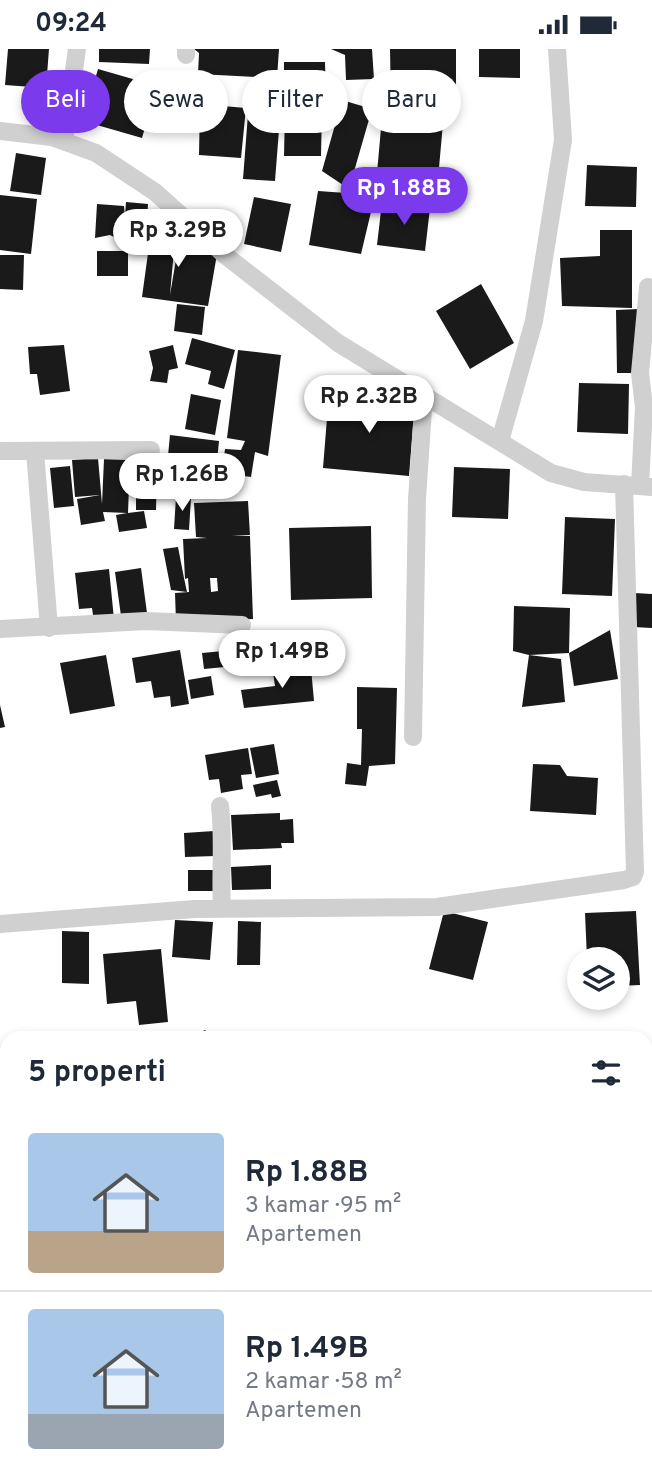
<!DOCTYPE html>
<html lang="id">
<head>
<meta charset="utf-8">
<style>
	body { margin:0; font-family:Overpass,sans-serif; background:#f2f2f3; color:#1f2937; height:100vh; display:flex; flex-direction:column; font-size:26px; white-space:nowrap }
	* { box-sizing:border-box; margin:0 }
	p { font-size:23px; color:#747a83 }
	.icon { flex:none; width:38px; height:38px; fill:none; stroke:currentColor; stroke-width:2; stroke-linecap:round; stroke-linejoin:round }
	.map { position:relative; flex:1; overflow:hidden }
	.details { position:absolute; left:0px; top:982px; width:653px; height:450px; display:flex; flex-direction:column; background:#fff; border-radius:21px 21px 0 0; box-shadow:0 4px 10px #0003 }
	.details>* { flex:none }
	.banner { position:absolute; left:21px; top:21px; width:611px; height:63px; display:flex; gap:14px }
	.fabs { position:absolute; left:567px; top:898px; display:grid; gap:14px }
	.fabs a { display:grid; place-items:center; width:63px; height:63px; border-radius:50%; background:#fff; box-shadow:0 4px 10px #0003; font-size:35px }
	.price { position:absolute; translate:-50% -60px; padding:0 16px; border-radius:24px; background:#fff; color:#222; font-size:23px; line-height:46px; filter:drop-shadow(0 2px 4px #0008) }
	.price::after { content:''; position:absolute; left:50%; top:42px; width:21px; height:16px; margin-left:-10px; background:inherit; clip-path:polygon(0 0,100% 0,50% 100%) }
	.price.active { background:#7c3aed; color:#fff }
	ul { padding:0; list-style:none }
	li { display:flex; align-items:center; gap:21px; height:175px; padding:0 28px }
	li+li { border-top:2px solid #e0e1e3 }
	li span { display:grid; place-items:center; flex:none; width:196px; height:140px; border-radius:7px; color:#555 }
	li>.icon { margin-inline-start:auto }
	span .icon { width:84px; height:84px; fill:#fffc; stroke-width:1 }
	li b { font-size:30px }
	h2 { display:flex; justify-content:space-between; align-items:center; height:84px; padding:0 28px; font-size:30px }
	.chip { padding:0 24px; border-radius:32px; background:#fff; box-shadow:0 4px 10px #0003; font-size:24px; line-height:63px }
	.chip.active { background:#7c3aed; color:#fff }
	.status { display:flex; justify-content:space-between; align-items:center; height:49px; padding:0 35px; background:#fff; direction:ltr }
	.status svg { height:19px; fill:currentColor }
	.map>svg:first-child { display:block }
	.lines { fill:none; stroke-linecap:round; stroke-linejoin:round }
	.stream { stroke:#cfe2ee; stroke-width:6 }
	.building { fill:#1a1a1a; fill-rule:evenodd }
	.minor { stroke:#d0d0d0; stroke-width:18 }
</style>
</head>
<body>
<div class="status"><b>09:24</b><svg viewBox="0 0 49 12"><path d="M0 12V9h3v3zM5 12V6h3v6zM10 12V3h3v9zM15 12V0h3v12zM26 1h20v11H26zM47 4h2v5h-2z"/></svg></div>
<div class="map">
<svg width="652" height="1430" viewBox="0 0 652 1430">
	<rect width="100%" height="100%" fill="#fff"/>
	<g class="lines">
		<path class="stream" d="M646,1024h6
			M0,1090l7,-2"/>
	</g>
	<path class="building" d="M8,0h41l-3,39 -41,-3z
		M99,0h51l-1,15 -50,-2z
		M194,0h85l-2,29 -79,-4 1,-21z
		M331,0h41l2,30 -28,1 -1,-25z
		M390,0h66v55h-65z
		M479,0h41v29l-41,-1z
		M284,13h41l1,38h-42z
		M98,20l59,17 -15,52 -59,-17z
		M342,51l30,9 -23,80 -27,-18z
		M200,55l46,4 -5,50 -42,-3z
		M383,57l61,6 -8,89 -61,-6 -14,59 -52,-9 9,-54 57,4z
		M285,60l37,1 -1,46h-37z
		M248,65l32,3 -5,64 -32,-2z
		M16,104l30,5 -5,37 -31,-4z
		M587,116l50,2 -1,40 -51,-1z
		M0,146l37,4 -6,55 -31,-4z
		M254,148l37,7 -10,48 -37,-8z
		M126,153l22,2 -2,34 -23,-2 -1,5 -12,-6 -15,3 2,-34 27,2 1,11z
		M382,153l48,6 -5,43 -48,-6z
		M152,175l24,3 -6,68 10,-59 37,18 -9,52 -66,-9z
		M600,181h32v78l-70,-2 -2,-48 40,-2z
		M97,202h31v25h-31z
		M0,206h24l-1,35 -23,-1z
		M481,235l33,59 -44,26 -34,-58z
		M177,255l28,3 -3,28 -28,-4z
		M639,260l1,64h-23l-1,-63z
		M192,289l43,12 -11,39 -16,-5 3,-13 -26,-7z
		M64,296l6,46 -30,4 -3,-21h-7l-2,-27z
		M173,296l5,23 -9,2 -2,13 -17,-2 3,-13 -4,-17z
		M238,301l43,5 -13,101 -13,-4 -4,25 -29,-4 3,-24 16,1 4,-9 -18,-3z
		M579,334l50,1 -1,50 -51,-2z
		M329,344l86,8 -6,75 -86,-8z
		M191,345l30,6 -6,35 -30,-6z
		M170,386l49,6 -3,30 -49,-5z
		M98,409l4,46 2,-45 26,1 -2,53 16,-2 3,17 -28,4 -3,-17 11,-2 -24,-1 2,9 -24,4 -4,-26 23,-4 -25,2 -3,-37z
		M70,417l4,40 -20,2 -4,-40z
		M454,418l56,2 -2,50 -56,-2z
		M136,420h21l-1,41h-20z
		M176,448l15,1 -2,32 -15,-1z
		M248,452l2,34 -18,1h18l3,83 -77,3 -1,-29 14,-1 -1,-14 -3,1 -2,-40 24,-1 -11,-1 -2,-34zM210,529h7l1,13 -7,1z
		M565,468l50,2 -3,77 -50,-2z
		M371,477l1,72 -81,2 -2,-72z
		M178,498l6,31 3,14 -16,-2 -8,-41z
		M141,519l6,45 -26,3 -6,-44z
		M109,520l5,50 -20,3 -2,-14 -13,1 -4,-36z
		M634,544l18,1v34l-19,-1z
		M514,557l56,2 -1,45 41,-23 8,49 -44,7 -5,-33 -40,2 -16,-4z
		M180,601l9,54 -18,3 -1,-11 -16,2 -3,-17 -15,2 -4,-25z
		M234,601l1,16 -31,3 -2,-16z
		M106,606l9,51 -45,8 -10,-51z
		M529,606l32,4 4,43 -43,5z
		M311,619l3,33 -70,7 -3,-18 34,-4 -2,-14z
		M211,627l3,19 -23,4 -3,-19z
		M357,638l40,1 -2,76 -26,2 -3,20 -21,-2 2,-21 14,2 1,-36h-5z
		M0,656l5,22 -5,1z
		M274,695l5,30 -23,4 -6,-30z
		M248,699l4,26 -11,1 2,14 -22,4 -2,-14 -10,1 -4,-25z
		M533,715l27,1 7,11 31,2 -2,37 -66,-4z
		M277,731l4,16 -9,2 -1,-4 -15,3 -3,-12z
		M280,764v7l13,-1 1,24h-13l1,5 -49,2 -2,-35z
		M214,782l1,25 -30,1 -1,-24z
		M271,816v24l-39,1 -1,-23z
		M188,821h25v21h-25z
		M444,862l44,11 -15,58 -44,-11z
		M636,862l4,74 -22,1v-27h-31l-2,-46z
		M175,871l38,2 -3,38 -38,-3z
		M238,872l23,1 -1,43h-23z
		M62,882l27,1v52l-27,-1z
		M161,900l7,73 -29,3 -3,-24 -29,3 -4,-50z
		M204,981l20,8h-23z"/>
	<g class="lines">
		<path class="minor" d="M186,6v-6
			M0,82l52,6 44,16 59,39 71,64 112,87 213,130 33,9 68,5
			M64,92l13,-92
			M500,392l34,-120 29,-181 -6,-91
			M0,402l151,-1
			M35,402l14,177
			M640,437l4,-79 -4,-34 8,-86
			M0,580l146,-8 96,4
			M413,688l4,-238 7,-105
			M220,757c4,35 0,68 2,103
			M0,875l195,-15 242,-2 187,-27 9,-3 2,-5 -11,-388"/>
	</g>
</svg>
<div class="fabs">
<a><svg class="icon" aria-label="layers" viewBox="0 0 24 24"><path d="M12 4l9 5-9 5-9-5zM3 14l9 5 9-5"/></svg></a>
</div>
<b class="price active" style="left:404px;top:178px">Rp 1.88B</b>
<b class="price" style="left:178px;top:220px">Rp 3.29B</b>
<b class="price" style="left:369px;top:386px">Rp 2.32B</b>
<b class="price" style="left:182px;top:464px">Rp 1.26B</b>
<b class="price" style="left:282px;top:641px">Rp 1.49B</b>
<div class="banner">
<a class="chip active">Beli</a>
<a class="chip">Sewa</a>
<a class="chip">Filter</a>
<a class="chip">Baru</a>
</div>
<section class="details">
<h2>5 properti<svg class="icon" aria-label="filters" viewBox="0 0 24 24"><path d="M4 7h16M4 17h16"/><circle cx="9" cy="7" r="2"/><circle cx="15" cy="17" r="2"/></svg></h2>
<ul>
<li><span style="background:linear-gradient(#a9c7e8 70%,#b9a48a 0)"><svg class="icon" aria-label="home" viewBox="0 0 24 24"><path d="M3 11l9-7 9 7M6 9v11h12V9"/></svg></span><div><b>Rp 1.88B</b><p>3 kamar · 95 m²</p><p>Apartemen</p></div></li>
<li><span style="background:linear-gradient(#a9c7e8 75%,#9aa5b1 0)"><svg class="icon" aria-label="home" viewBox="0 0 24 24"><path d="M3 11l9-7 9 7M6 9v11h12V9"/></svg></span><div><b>Rp 1.49B</b><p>2 kamar · 58 m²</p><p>Apartemen</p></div></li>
</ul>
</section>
</div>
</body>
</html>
